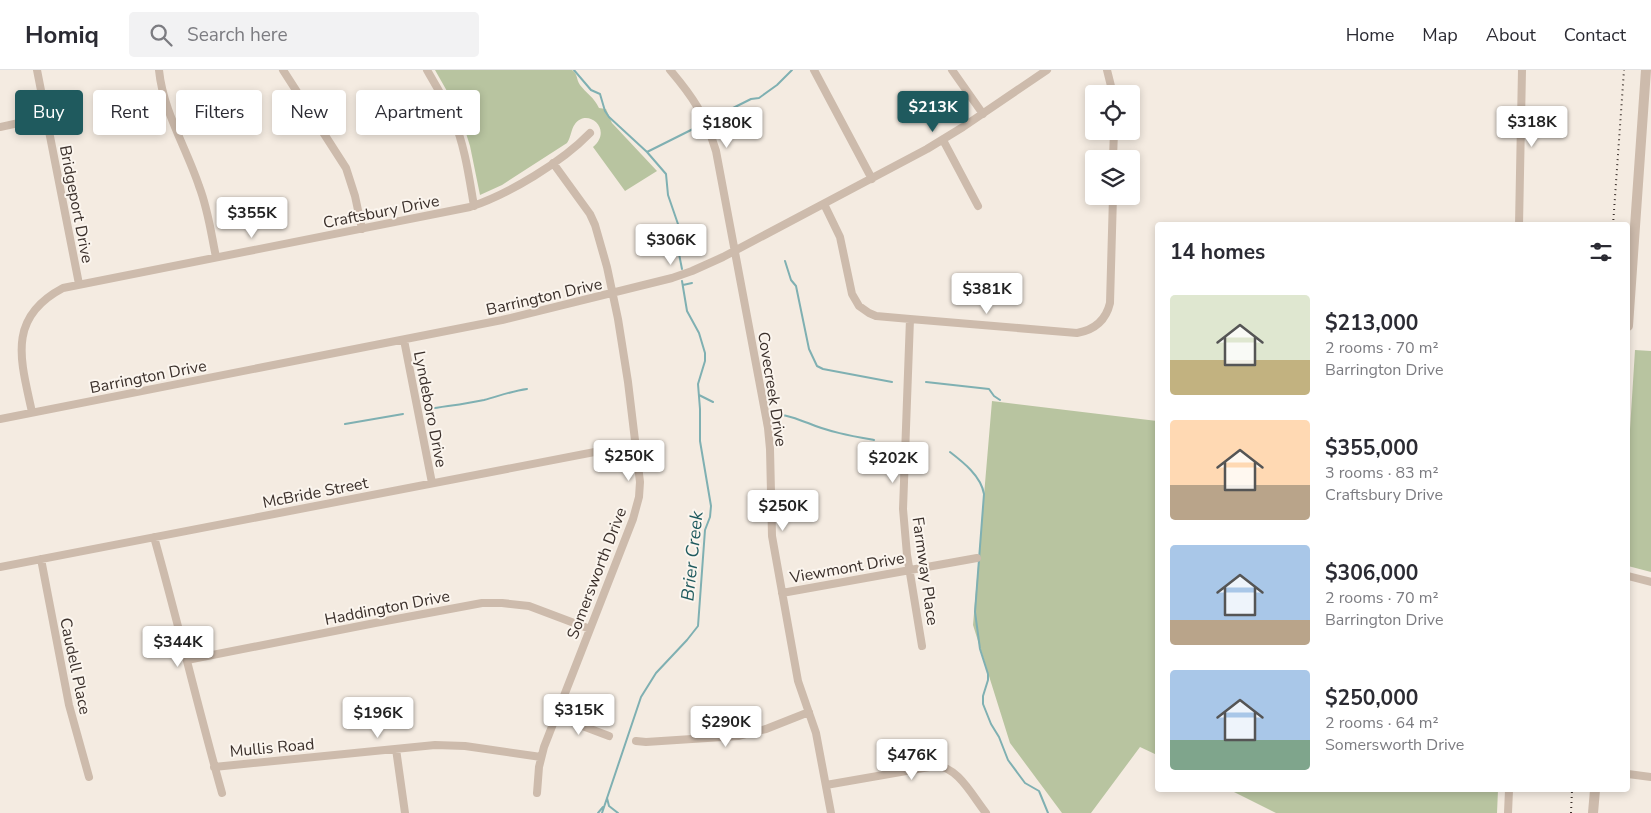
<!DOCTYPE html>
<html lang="en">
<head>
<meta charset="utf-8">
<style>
	body { margin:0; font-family:"Nunito Sans",sans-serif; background:#f2f2f3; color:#2b2b33; height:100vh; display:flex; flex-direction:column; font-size:19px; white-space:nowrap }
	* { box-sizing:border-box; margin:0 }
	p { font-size:16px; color:#7c7c81 }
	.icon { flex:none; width:28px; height:28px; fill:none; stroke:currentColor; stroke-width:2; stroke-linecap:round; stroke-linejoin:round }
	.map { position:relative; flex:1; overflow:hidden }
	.drawer { position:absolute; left:1155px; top:152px; width:475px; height:570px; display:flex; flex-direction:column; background:#fff; border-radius:5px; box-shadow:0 2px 8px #0003 }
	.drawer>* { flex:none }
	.top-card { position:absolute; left:15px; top:20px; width:475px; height:45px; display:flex; gap:10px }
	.controls { position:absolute; left:1085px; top:15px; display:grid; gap:10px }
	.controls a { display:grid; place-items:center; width:55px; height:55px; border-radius:5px; background:#fff; box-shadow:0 2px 8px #0003; font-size:25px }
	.price { position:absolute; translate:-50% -42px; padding:0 11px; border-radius:5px; background:#fff; color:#222; font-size:16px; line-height:32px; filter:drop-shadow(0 1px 2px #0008) }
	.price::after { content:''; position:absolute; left:50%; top:30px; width:15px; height:11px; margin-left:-8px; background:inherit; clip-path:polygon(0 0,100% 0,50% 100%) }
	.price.selected { background:#1f5a5e; color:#fff }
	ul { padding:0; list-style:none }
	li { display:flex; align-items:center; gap:15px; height:125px; padding:0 15px }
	li span { display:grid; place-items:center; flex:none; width:140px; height:100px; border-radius:5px; color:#555 }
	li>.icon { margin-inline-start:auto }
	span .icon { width:60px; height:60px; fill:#fffc; stroke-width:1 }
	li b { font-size:21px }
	h2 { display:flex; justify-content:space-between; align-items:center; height:60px; padding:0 15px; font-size:21px }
	.tag { padding:0 18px; border-radius:5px; background:#fff; box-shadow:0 2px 8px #0003; font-size:18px; line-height:45px }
	.tag.selected { background:#1f5a5e; color:#fff }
	header { display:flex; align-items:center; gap:30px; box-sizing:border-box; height:70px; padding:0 25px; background:#fff; border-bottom:1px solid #e1e1e2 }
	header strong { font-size:24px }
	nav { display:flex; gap:28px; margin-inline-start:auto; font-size:18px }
	.search { width:350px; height:45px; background:#f2f2f3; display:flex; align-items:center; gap:12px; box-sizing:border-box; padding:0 18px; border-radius:5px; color:#7c7c81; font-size:19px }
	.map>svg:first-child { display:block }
	.green { fill:#b8c4a0 }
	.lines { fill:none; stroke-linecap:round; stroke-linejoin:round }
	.stream { stroke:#7fb0b2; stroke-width:2 }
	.minor { stroke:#cdbbac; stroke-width:8 }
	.tertiary { stroke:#cdbbac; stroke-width:10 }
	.rail { stroke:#3b302b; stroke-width:2; stroke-dasharray:1 4; stroke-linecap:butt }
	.labels { text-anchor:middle; stroke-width:4; stroke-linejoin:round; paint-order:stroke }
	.street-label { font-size:16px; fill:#3b302b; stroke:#fbf5ee }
	.water-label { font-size:18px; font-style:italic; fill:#1f5a5e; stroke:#fbf5ee }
</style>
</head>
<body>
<header>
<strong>Homiq</strong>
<div class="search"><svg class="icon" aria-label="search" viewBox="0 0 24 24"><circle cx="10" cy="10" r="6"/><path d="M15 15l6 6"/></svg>Search here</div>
<nav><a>Home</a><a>Map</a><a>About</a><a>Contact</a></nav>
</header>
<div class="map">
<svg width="1651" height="743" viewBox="0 0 1651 743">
	<rect width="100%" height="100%" fill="#f4ebe1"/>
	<path class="green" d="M435,0h137c6,4 4,9 8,15 6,8 14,12 19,23l7,1 6,14 45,48 -32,20 -32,-44c21,-18 -6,-40 -18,-23 -4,5 -4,13 -8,19l-65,42 -22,10 -10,-49 -10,-32z
		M1635,280l16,1v221l-23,-6v-105z
		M992,331l165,20v334l-17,-8 -49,66h-29l-52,-70 -37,-118z
		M1230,720h268l-1,23h-221z"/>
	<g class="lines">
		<path class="stream" d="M574,0l17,20 9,4 5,17 4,6 38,35 19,22 2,21 11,32v27l3,15
			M713,48l38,-19 8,-1 18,-13 15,-15
			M647,82l54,-27
			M785,191l6,19 5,6 13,63 8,17 6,3 69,13
			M683,215l9,-2
			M926,312l63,7 5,7 6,4
			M699,325l14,7
			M429,339c18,-3 37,-5 55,-9 15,-4 28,-9 43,-11
			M781,345c10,1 18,5 27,8 21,9 44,13 66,17
			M345,354l58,-10
			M950,382c13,10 31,24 34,42l-9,118 5,37 8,25v6l-5,16v8l8,20 8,13 9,23 17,23 14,8 9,22
			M607,728l2,8 9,7
			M598,743l5,-6
			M602,743l39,-116 15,-24 31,-33 11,-14 7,-96 5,-13 1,-11 -11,-65v-32l-2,-25 7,-23v-8l-6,-20 -12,-22 -5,-30"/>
		<path class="minor" d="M37,0l42,214
			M159,0c4,41 27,77 40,116 9,23 12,47 17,71
			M283,0l63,98 9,28 7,33
			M427,0c9,16 19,32 26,48 12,28 16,59 21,88
			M670,0c23,27 35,45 46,81l52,277 2,21 2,87 26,145 18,52 15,80
			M814,0l58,109
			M952,0l31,44
			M1107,0l6,24
			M0,57l46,-10
			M943,70l35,66
			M1113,89l1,-28
			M824,134l16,33 12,57 7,12 10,7 7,3 34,3 167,14c17,-3 29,-13 33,-30l3,-107
			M1519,155l3,-155
			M910,249l-7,190 4,46 15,91
			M404,270l28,143
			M32,342c-11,-51 -26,-94 31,-124l407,-81c39,-13 92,-45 120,-74
			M0,349l502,-99 170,-42 20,-7 31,-14 204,-108 36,-22 84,-57
			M154,467c24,85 44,171 68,256
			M41,489l28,146 20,72
			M0,497l636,-123
			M1628,506l23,6
			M782,523l195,-35
			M187,590l188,-37 107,-20h20l27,3 61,23
			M556,646l53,20
			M636,671l10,1 92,-6 28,-7 43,-17
			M396,679l9,64
			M214,697l221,-22 30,1 76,11
			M1628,704l23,3
			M826,715l109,-19c22,-1 38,31 51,47
			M537,723l2,-26 5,-20 89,-228 6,-22 1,-15 -12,-100 -10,-63 -11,-52 -12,-42 -5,-11 -37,-51
			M1508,743l1,-23"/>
		<path class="tertiary" d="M1628,256l18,-256
			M1593,743l2,-23"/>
		<path class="rail" d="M1613,155l11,-155
			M1571,743l1,-23"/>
	</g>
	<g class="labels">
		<g class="street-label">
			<text transform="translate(77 134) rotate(79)" y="6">Bridgeport Drive</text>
			<text transform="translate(381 141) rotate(-11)" y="6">Craftsbury Drive</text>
			<text transform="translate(544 226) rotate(-13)" y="6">Barrington Drive</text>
			<text transform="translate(148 306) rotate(-11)" y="6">Barrington Drive</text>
			<text transform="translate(773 319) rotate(81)" y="6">Covecreek Drive</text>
			<text transform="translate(431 339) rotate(79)" y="6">Lyndeboro Drive</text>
			<text transform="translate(315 422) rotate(-11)" y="6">McBride Street</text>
			<text transform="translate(847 497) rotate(-10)" y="6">Viewmont Drive</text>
			<text transform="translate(926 501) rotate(82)" y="6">Farmway Place</text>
			<text transform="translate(596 503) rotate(-69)" y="6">Somersworth Drive</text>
			<text transform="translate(387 537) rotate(-11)" y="6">Haddington Drive</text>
			<text transform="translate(76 596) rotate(78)" y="6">Caudell Place</text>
			<text transform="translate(272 677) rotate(-5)" y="6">Mullis Road</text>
		</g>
		<g class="water-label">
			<text transform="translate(692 486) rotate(-84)" y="6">Brier Creek</text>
		</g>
	</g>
</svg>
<div class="controls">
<a><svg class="icon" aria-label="locate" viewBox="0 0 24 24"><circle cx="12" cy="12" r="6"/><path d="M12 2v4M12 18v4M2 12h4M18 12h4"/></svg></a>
<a><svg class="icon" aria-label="layers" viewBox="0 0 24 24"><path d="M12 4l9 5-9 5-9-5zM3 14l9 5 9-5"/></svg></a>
</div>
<b class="price selected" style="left:933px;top:63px">$213K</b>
<b class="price" style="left:1532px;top:78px">$318K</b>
<b class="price" style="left:727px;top:79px">$180K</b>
<b class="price" style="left:252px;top:169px">$355K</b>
<b class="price" style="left:671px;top:196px">$306K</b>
<b class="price" style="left:987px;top:245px">$381K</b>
<b class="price" style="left:629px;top:412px">$250K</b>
<b class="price" style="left:893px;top:414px">$202K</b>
<b class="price" style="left:783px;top:462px">$250K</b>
<b class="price" style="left:178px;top:598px">$344K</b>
<b class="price" style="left:579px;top:666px">$315K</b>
<b class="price" style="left:378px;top:669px">$196K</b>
<b class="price" style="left:726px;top:678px">$290K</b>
<b class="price" style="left:912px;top:711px">$476K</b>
<div class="top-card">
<a class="tag selected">Buy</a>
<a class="tag">Rent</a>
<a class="tag">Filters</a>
<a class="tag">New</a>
<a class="tag">Apartment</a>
</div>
<section class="drawer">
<h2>14 homes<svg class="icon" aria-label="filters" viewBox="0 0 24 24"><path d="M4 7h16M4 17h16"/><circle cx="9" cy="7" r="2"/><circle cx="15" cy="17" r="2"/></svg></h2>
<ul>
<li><span style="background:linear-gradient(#dfe7d0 65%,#c2b280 0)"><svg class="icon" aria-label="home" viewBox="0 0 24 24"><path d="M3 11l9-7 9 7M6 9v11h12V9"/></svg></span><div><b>$213,000</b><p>2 rooms · 70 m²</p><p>Barrington Drive</p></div></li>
<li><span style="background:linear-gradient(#ffd9b3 65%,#b9a48a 0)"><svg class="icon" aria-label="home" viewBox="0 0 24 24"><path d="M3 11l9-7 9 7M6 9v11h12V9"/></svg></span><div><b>$355,000</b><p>3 rooms · 83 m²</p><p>Craftsbury Drive</p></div></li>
<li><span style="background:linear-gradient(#a9c7e8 75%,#b9a48a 0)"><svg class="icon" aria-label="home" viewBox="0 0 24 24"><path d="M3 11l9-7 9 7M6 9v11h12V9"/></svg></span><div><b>$306,000</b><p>2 rooms · 70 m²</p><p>Barrington Drive</p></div></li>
<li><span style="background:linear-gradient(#a9c7e8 70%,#7fa58c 0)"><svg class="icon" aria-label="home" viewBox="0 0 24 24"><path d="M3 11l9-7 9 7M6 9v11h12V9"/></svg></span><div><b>$250,000</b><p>2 rooms · 64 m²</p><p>Somersworth Drive</p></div></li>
</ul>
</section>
</div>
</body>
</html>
